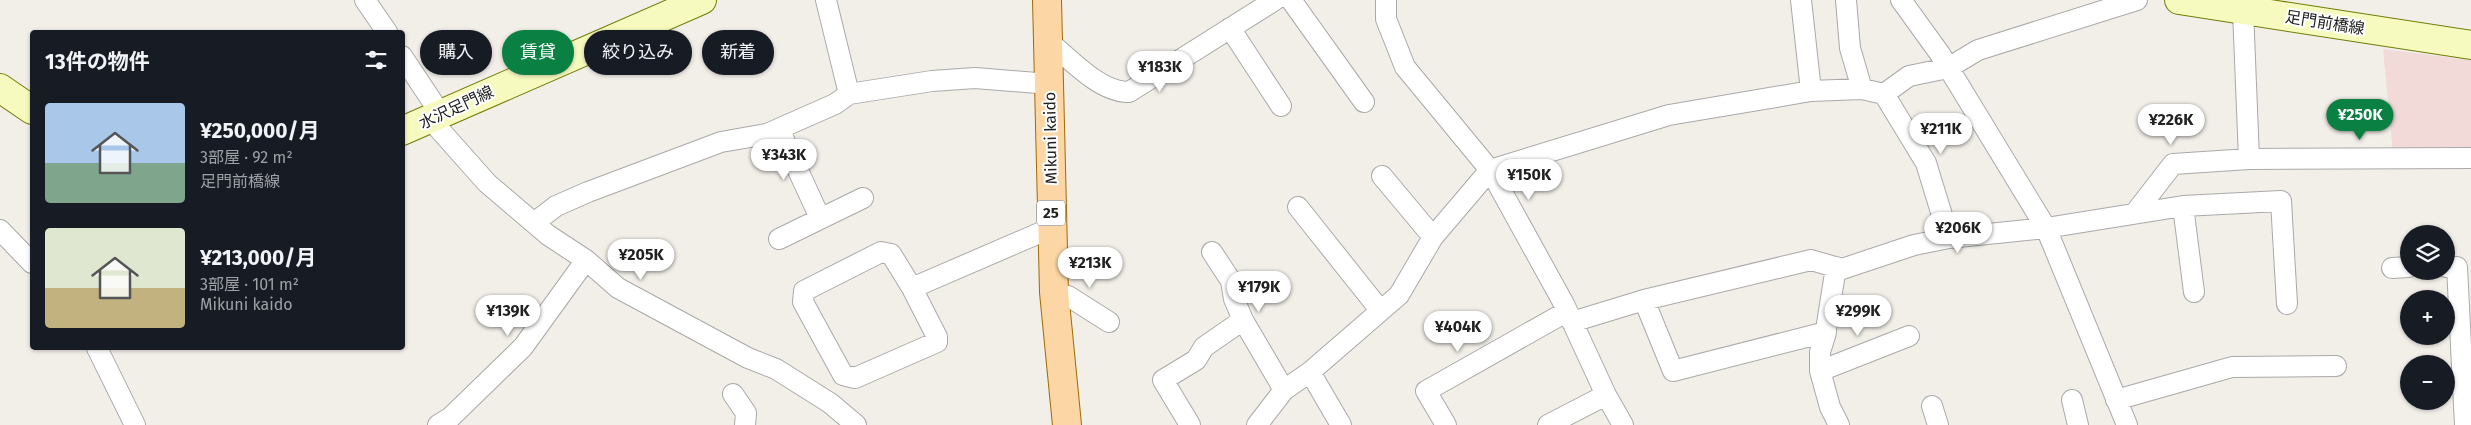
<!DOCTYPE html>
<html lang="ja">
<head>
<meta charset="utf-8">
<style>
	body { margin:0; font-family:"Fira Sans","Noto Sans JP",sans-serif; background:#20242c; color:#f1f3f6; height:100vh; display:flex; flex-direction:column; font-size:19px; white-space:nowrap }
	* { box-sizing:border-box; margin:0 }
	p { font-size:16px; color:#9ea1a6 }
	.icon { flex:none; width:28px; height:28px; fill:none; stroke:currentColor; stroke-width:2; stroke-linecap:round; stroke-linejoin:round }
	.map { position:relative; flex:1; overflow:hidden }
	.drawer { position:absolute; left:30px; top:30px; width:375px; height:320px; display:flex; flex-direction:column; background:#171b24; border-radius:5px; box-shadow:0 1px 4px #0004 }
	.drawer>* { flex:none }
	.guide { position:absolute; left:420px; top:30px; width:475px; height:45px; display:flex; gap:10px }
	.controls { position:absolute; left:2400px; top:225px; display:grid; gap:10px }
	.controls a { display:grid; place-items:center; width:55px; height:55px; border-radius:50%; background:#171b24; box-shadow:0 1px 4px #0004; font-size:25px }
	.price { position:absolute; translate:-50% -42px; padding:0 11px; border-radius:18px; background:#fff; color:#222; font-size:16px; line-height:32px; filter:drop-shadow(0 1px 2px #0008) }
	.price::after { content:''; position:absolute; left:50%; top:30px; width:15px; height:11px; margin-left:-8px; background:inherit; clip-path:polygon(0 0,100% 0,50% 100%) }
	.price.on { background:#0b8043; color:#fff }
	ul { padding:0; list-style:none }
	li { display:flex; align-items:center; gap:15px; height:125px; padding:0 15px }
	li span { display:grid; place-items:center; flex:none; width:140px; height:100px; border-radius:5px; color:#555 }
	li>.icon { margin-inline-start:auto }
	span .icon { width:60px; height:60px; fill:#fffc; stroke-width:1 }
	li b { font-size:21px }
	h2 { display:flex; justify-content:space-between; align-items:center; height:60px; padding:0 15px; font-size:21px }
	.pill { padding:0 18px; border-radius:22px; background:#171b24; box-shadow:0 1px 4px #0004; font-size:18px; line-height:45px }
	.pill.on { background:#0b8043; color:#fff }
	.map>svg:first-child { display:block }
	.commercial { fill:#f2dad9 }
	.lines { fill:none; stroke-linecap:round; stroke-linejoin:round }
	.minor-casing { stroke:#a9a9a9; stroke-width:22 }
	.secondary-casing { stroke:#707d05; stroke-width:30 }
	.primary-casing { stroke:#a06b00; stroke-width:30 }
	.minor { stroke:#fff; stroke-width:20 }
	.secondary { stroke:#f7fabf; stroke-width:28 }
	.primary { stroke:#fcd6a4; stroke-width:28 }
	.labels { text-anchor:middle; stroke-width:4; stroke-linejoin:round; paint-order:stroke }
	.shield { fill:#fff; stroke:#646464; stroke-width:1 }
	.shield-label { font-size:15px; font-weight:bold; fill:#222 }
	.street-label { font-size:16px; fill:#222; stroke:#fff }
</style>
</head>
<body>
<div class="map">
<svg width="2471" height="425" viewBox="0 0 2471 425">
	<rect width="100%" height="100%" fill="#f2efe9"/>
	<path class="commercial" d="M2383,49l88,11v92l-78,1z"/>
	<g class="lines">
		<defs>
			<path id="minor" d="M365,0l22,32
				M826,0l23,94
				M1291,0l73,102
				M1386,0v19l19,48 85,103 74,134 42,91 17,30
				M1801,0l10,91
				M1846,0l4,48 12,41
				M1901,0l39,54 106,174 81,197
				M2243,10l6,149
				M1230,28l51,78
				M1047,40c21,17 53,53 82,52l146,-92
				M402,56l38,57
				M1884,94l42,69 23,75
				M431,120l56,63 61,52 38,25 32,28 130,70 28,11 54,34 26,22
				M779,129l41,89
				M1382,176l51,61
				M2183,206l11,86
				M1298,207l82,103
				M2135,213l38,-49 76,-5 222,-1
				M534,223l22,-17 32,-14 133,-50 46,-8 68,-30 14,-10 83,-13 43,-3 74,6
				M0,230l32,33
				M779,239l84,-41
				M1212,252l19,29 3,18 9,21 41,70
				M1836,267l-11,69 -5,16v19l10,36 9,18
				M2446,267h11l8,158
				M2392,268l17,-1
				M912,288l-21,-34 -10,-2 -77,39 -1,11 40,73 12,3 82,-36v-5l-25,-49 139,-60
				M1054,292l14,4 41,26
				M1644,300l29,71 153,-39
				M1572,322l72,-22 167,-40 31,9 72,-24 35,-7 97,-10 137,-22 98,-5 6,103
				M97,348l38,77
				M1820,371l89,-35
				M1310,372l31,53
				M733,394l13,19 -1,12
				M2072,400l6,25
				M2116,400l116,-33 104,-1
				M1932,406l6,19
				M438,425l13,-8 72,-70 63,-87
				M1190,425l-27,-45 33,-20 8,-13 39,-27
				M1257,425l27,-35 26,-18 89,-77 34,-58 57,-67 179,-55 142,-24 51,-2 22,5 25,-18 39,-8 30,-18 159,-50
				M1446,425l-20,-34 140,-79
				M1548,425l58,-30"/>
			<path id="secondary" d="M2179,0l292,45
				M0,88l32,22
				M402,131l300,-131"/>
			<path id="primary" d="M1047,0l7,292 13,133"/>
		</defs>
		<use href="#minor" class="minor-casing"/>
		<use href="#secondary" class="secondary-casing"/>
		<use href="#primary" class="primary-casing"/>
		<use href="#minor" class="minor"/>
		<use href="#secondary" class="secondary"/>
		<use href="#primary" class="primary"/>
	</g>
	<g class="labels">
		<rect class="shield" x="1037" y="200.5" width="28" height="25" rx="4"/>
		<g class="shield-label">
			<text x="1051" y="218">25</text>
		</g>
		<g class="street-label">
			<text transform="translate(2325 22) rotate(9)" y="6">足門前橋線</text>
			<text transform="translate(456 107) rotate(-25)" y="6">水沢足門線</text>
			<text transform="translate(1050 138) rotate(-91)" y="6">Mikuni kaido</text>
		</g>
	</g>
</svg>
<div class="controls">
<a><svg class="icon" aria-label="layers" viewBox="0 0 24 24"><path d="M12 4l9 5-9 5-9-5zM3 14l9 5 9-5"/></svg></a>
<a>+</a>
<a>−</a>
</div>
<b class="price" style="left:1160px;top:93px">¥183K</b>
<b class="price on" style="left:2360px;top:141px">¥250K</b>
<b class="price" style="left:2171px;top:146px">¥226K</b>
<b class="price" style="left:1941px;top:155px">¥211K</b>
<b class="price" style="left:784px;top:181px">¥343K</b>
<b class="price" style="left:1529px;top:201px">¥150K</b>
<b class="price" style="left:1958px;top:254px">¥206K</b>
<b class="price" style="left:641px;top:281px">¥205K</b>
<b class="price" style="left:1090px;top:289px">¥213K</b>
<b class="price" style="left:1259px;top:313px">¥179K</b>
<b class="price" style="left:508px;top:337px">¥139K</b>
<b class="price" style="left:1858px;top:337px">¥299K</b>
<b class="price" style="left:1458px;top:353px">¥404K</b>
<div class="guide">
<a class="pill">購入</a>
<a class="pill on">賃貸</a>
<a class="pill">絞り込み</a>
<a class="pill">新着</a>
</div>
<section class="drawer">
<h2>13件の物件<svg class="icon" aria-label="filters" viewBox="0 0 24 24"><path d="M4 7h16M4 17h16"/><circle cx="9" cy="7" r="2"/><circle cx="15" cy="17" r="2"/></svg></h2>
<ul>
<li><span style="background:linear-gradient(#a9c7e8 60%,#7fa58c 0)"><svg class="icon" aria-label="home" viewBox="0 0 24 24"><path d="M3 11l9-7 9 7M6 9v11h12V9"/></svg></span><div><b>¥250,000/月</b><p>3部屋 · 92 m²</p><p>足門前橋線</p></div></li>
<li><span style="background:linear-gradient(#dfe7d0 60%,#c2b280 0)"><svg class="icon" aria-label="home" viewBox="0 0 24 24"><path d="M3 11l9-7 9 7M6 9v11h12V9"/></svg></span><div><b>¥213,000/月</b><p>3部屋 · 101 m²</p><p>Mikuni kaido</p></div></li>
</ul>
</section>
</div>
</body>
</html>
